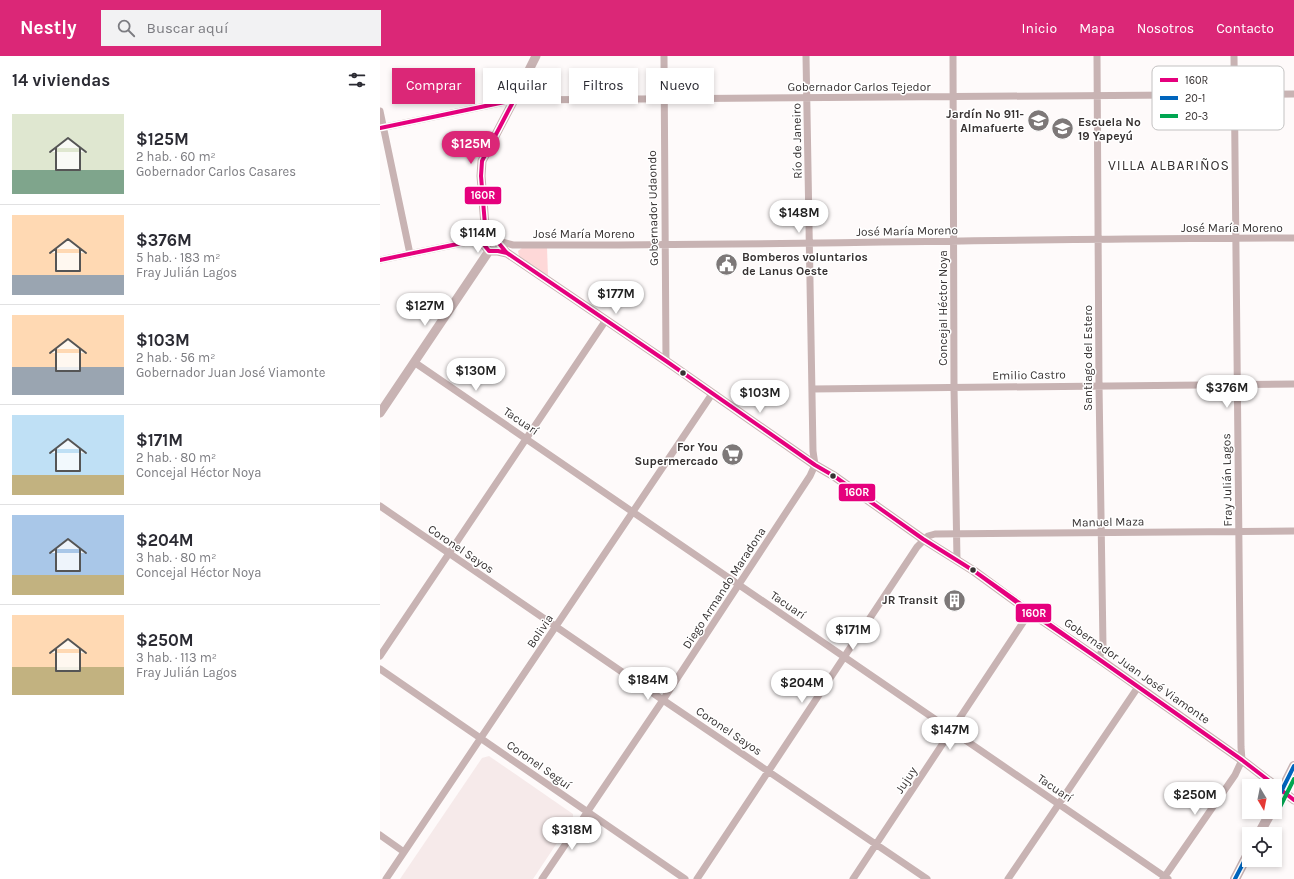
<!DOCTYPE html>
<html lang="es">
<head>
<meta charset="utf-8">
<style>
	body { margin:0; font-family:Karla,sans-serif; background:#f2f2f3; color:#2b2b33; height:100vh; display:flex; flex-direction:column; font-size:15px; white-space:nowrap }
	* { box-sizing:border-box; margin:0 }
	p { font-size:13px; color:#7c7c81 }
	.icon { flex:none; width:22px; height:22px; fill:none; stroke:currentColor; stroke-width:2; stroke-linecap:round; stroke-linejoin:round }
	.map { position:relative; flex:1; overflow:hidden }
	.details { display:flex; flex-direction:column; background:#fff; width:380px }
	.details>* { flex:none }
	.guide { position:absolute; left:12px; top:12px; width:380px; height:36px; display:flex; gap:8px }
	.needle { width:26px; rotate:170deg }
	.buttons { position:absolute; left:862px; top:723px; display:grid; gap:8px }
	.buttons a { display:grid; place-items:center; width:40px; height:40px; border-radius:0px; background:#fff; box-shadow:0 2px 6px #0003; font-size:20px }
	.price { position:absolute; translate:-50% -34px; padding:0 9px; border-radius:14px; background:#fff; color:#222; font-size:13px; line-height:26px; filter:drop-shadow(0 1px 2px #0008) }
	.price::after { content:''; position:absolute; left:50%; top:24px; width:12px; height:9px; margin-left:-6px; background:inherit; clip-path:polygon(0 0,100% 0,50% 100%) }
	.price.current { background:#db2777; color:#fff }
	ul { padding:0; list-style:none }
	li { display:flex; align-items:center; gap:12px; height:100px; padding:0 12px }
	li+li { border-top:1px solid #e1e1e2 }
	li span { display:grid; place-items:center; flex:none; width:112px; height:80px; border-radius:0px; color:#555 }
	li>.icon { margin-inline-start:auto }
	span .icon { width:48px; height:48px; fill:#fffc; stroke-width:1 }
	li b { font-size:17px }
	h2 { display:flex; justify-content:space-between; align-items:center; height:48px; padding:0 12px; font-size:17px }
	.chip { padding:0 14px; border-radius:0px; background:#fff; box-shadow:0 2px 6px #0003; font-size:14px; line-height:36px }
	.chip.current { background:#db2777; color:#fff }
	header { display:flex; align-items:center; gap:24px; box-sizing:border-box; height:56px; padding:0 20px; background:#db2777; color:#fff }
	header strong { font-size:19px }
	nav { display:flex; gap:22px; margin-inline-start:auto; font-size:14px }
	.search { width:280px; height:36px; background:#f2f2f3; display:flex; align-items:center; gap:10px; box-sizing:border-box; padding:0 14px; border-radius:0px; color:#7c7c81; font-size:15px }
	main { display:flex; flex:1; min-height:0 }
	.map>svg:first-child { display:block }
	.built { fill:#f6eaea }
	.green { fill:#fed8d8 }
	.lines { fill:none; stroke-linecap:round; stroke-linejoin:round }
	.minor { stroke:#c8b3b3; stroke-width:7 }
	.tertiary { stroke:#c8b3b3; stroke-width:9 }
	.secondary { stroke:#c6b1b2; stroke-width:10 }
	.bus-1-casing { stroke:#fff; stroke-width:7 }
	.bus-2-casing { stroke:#fff; stroke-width:7 }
	.bus-3-casing { stroke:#fff; stroke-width:7 }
	.bus-1 { stroke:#e5007d; stroke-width:4 }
	.bus-2 { stroke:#0065bd; stroke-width:4 }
	.bus-3 { stroke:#00a651; stroke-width:4 }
	.bus-dot { fill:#373232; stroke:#fff; stroke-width:1.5 }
	.labels { text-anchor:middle; stroke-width:3; stroke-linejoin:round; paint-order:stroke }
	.street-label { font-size:12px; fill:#373232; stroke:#fff }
	.poi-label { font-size:12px; font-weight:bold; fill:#373232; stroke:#fff; text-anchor:end }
	.quarter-label { font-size:14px; letter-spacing:1px; fill:#373232; stroke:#fff }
	.key { fill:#fff; stroke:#c3c2c2; stroke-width:1 }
	.key-label { font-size:11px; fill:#373232 }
	.line-badge { stroke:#fff; stroke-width:1.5 }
	.badge-label { font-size:11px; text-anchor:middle; font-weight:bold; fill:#fff }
</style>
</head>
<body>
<header>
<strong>Nestly</strong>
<div class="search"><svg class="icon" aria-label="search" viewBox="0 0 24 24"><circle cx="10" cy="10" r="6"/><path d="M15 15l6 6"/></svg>Buscar aquí</div>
<nav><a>Inicio</a><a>Mapa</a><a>Nosotros</a><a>Contacto</a></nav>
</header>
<main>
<section class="details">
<h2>14 viviendas<svg class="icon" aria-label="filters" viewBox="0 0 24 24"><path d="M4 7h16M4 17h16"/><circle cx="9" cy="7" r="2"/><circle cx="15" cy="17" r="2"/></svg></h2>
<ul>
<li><span style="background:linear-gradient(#dfe7d0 70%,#7fa58c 0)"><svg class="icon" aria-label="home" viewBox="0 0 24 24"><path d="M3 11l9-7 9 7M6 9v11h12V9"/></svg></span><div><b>$125M</b><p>2 hab. · 60 m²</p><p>Gobernador Carlos Casares</p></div></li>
<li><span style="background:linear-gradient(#ffd9b3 75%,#9aa5b1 0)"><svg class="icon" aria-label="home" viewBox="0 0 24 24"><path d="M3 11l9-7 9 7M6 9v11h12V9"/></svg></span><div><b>$376M</b><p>5 hab. · 183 m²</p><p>Fray Julián Lagos</p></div></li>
<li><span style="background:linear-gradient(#ffd9b3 65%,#9aa5b1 0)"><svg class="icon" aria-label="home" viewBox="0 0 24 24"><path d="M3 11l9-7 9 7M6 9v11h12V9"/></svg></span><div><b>$103M</b><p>2 hab. · 56 m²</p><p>Gobernador Juan José Viamonte</p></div></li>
<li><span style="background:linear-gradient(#bfe0f5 75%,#c2b280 0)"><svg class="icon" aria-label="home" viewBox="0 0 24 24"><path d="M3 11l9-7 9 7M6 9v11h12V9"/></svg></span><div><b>$171M</b><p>2 hab. · 80 m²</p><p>Concejal Héctor Noya</p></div></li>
<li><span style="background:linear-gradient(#a9c7e8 75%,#c2b280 0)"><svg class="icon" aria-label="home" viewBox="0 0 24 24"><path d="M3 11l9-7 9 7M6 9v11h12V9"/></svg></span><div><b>$204M</b><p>3 hab. · 80 m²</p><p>Concejal Héctor Noya</p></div></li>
<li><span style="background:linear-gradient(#ffd9b3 65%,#c2b280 0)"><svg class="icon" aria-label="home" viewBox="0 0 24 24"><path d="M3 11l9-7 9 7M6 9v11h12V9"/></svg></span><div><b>$250M</b><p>3 hab. · 113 m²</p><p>Fray Julián Lagos</p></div></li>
</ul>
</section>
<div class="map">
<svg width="914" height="823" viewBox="0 0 914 823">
	<rect width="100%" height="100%" fill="#fefafa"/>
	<path class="built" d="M109,700l84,58v5l-40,60h-133l82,-121z"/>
	<path class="green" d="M167,191l1,29 -29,-20 -1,-5 4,-3z"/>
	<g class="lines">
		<path class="minor" d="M284,0l2,305
			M573,0l1,331 3,173
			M717,0l2,329 4,261 -4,13
			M0,55l30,143
			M0,72l134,-28 780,-6
			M118,185l15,4c260,1 521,-7 781,-7
			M0,204l92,-19 14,-1
			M34,306l754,517
			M432,333l482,-5
			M0,450l283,194 264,179
			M0,600l226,-336
			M0,613l305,210
			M0,779l24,17
			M6,823l326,-485
			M162,823l121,-179 147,-224 5,-11 -2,-14 -7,-395
			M317,823l220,-332 11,-11 7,-2 359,-3
			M473,823l177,-267
			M628,823l130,-192
			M783,823l72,-104 7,-15 -1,-13 -7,-691"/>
		<path class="tertiary" d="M108,182l-3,-13 -4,-49 1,-15 32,-61 22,-44
			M127,197l-9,-2h-9l-4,-5 1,-6 5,-3 5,2 5,8 6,6 159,108 149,104 19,11 89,63 51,32 56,41 69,47 143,101 52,40
			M0,357l109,-162"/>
		<path class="secondary" d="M895,748l19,-38
			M879,778l12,-22
			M855,823l14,-27"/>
		<defs>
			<path id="bus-1" d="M0,72l134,-28
				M111,181c7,3 11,11 16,16l-9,-2h-9l-4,-5 1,-6z
				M108,182l-3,-13 -4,-49 1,-15 32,-61
				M127,197l159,108 149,104 19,11 89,63 51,32
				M0,204l92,-19 14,-1
				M594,515l119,84
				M594,515l56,41 63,43
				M713,599l149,105
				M713,599l149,105
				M862,704l52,40"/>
			<path id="bus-2" d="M895,748l19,-38
				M855,823l14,-27"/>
			<path id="bus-3" d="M900,751l14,-28"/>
		</defs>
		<use href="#bus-1" class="bus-1-casing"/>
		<use href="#bus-2" class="bus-2-casing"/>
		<use href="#bus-3" class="bus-3-casing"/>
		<use href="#bus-1" class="bus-1"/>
		<use href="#bus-2" class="bus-2"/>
		<use href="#bus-3" class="bus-3"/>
	</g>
	<defs>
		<symbol id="school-disc" viewBox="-11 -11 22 22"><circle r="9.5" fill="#7d7878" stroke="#fff"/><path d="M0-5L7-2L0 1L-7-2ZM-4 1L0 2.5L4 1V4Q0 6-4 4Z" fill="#fff"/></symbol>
		<symbol id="civic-disc" viewBox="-11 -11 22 22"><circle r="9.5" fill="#7d7878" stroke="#fff"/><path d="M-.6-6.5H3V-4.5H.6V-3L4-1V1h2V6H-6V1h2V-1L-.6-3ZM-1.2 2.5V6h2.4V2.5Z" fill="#fff"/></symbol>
		<symbol id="supermarket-disc" viewBox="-11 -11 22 22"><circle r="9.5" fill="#7d7878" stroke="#fff"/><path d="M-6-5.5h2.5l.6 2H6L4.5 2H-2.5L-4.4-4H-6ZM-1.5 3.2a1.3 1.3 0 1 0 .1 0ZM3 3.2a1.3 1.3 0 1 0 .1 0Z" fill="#fff"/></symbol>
		<symbol id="building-disc" viewBox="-11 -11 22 22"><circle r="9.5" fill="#7d7878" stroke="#fff"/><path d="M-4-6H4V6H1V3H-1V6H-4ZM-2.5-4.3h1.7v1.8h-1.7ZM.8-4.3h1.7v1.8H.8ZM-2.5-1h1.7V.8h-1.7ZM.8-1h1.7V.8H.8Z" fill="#fff"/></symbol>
	</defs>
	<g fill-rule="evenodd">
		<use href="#school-disc" x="646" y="52" width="25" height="25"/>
		<use href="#school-disc" x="670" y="60" width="25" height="25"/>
		<use href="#civic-disc" x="334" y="196" width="25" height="25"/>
		<use href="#supermarket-disc" x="340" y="386" width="25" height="25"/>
		<use href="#building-disc" x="562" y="532" width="25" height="25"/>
	</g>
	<g class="bus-dot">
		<circle cx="303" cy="317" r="3.5"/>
		<circle cx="453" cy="420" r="3.5"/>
		<circle cx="593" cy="514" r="3.5"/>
	</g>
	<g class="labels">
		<g class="street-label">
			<text x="479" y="35">Gobernador Carlos Tejedor</text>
			<text transform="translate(417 85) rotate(-91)" y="4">Río de Janeiro</text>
			<text transform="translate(273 152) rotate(-91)" y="4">Gobernador Udaondo</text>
			<text x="852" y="176">José María Moreno</text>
			<text transform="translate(527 175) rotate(-1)" y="4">José María Moreno</text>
			<text x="204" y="182">José María Moreno</text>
			<text transform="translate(563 252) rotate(-90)" y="4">Concejal Héctor Noya</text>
			<text transform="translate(708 302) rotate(-90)" y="4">Santiago del Estero</text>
			<text transform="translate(649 319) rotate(-1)" y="4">Emilio Castro</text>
			<text transform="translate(141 365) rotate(34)" y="4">Tacuarí</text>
			<text transform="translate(847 424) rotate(-91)" y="4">Fray Julián Lagos</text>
			<text transform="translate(728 466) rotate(-1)" y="4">Manuel Maza</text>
			<text transform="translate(81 493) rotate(34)" y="4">Coronel Sayos</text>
			<text transform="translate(344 532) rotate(-57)" y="4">Diego Armando Maradona</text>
			<text transform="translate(408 549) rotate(34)" y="4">Tacuarí</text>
			<text transform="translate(160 575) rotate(-56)" y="4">Bolivia</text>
			<text transform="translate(757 615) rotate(35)" y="4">Gobernador Juan José Viamonte</text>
			<text transform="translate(349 675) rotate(34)" y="4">Coronel Sayos</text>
			<text transform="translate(159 709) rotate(35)" y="4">Coronel Seguí</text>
			<text transform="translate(526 724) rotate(-57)" y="4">Jujuy</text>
			<text transform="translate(675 732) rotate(34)" y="4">Tacuarí</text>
		</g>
		<g class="poi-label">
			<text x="644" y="62">Jardín Nº 911-<tspan x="644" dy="14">Almafuerte</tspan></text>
			<text x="698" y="70" text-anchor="start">Escuela Nº<tspan x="698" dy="14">19 Yapeyú</tspan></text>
			<text x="362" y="205" text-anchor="start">Bomberos voluntarios<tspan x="362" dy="14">de Lanus Oeste</tspan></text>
			<text x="338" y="395">For You<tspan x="338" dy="14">Supermercado</tspan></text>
			<text x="558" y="548">JR Transit</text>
		</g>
		<g class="quarter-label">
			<text x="789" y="114">VILLA ALBARIÑOS</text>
		</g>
	</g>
	<rect x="772" y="10" width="132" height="64" rx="6" class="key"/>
	<rect x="780" y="22" width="18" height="4" fill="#e5007d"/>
	<rect x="780" y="40" width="18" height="4" fill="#0065bd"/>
	<rect x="780" y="58" width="18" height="4" fill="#00a651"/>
	<g class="key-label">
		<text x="805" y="28">160R</text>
		<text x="805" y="46">20-1</text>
		<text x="805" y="64">20-3</text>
	</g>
	<g class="line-badge">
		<rect x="84" y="130" width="38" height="19" rx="4" fill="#e5007d"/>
		<rect x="458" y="427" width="38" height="19" rx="4" fill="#e5007d"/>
		<rect x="635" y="547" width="37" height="20" rx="4" fill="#e5007d"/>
	</g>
	<g class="badge-label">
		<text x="103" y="143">160R</text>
		<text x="477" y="440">160R</text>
		<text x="654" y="561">160R</text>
	</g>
</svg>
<div class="buttons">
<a><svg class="needle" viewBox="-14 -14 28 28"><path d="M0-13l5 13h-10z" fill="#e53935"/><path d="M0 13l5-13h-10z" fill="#7c7c81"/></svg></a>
<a><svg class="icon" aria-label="locate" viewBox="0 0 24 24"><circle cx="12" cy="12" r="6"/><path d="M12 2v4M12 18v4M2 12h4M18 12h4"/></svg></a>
</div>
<b class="price current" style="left:91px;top:109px">$125M</b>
<b class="price" style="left:419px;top:178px">$148M</b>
<b class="price" style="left:98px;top:198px">$114M</b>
<b class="price" style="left:236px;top:259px">$177M</b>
<b class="price" style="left:45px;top:271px">$127M</b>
<b class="price" style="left:96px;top:336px">$130M</b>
<b class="price" style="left:847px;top:353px">$376M</b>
<b class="price" style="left:380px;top:358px">$103M</b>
<b class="price" style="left:473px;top:595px">$171M</b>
<b class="price" style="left:268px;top:645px">$184M</b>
<b class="price" style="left:422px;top:648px">$204M</b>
<b class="price" style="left:570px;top:695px">$147M</b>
<b class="price" style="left:815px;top:760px">$250M</b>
<b class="price" style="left:192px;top:795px">$318M</b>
<div class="guide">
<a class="chip current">Comprar</a>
<a class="chip">Alquilar</a>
<a class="chip">Filtros</a>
<a class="chip">Nuevo</a>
</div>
</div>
</main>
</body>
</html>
